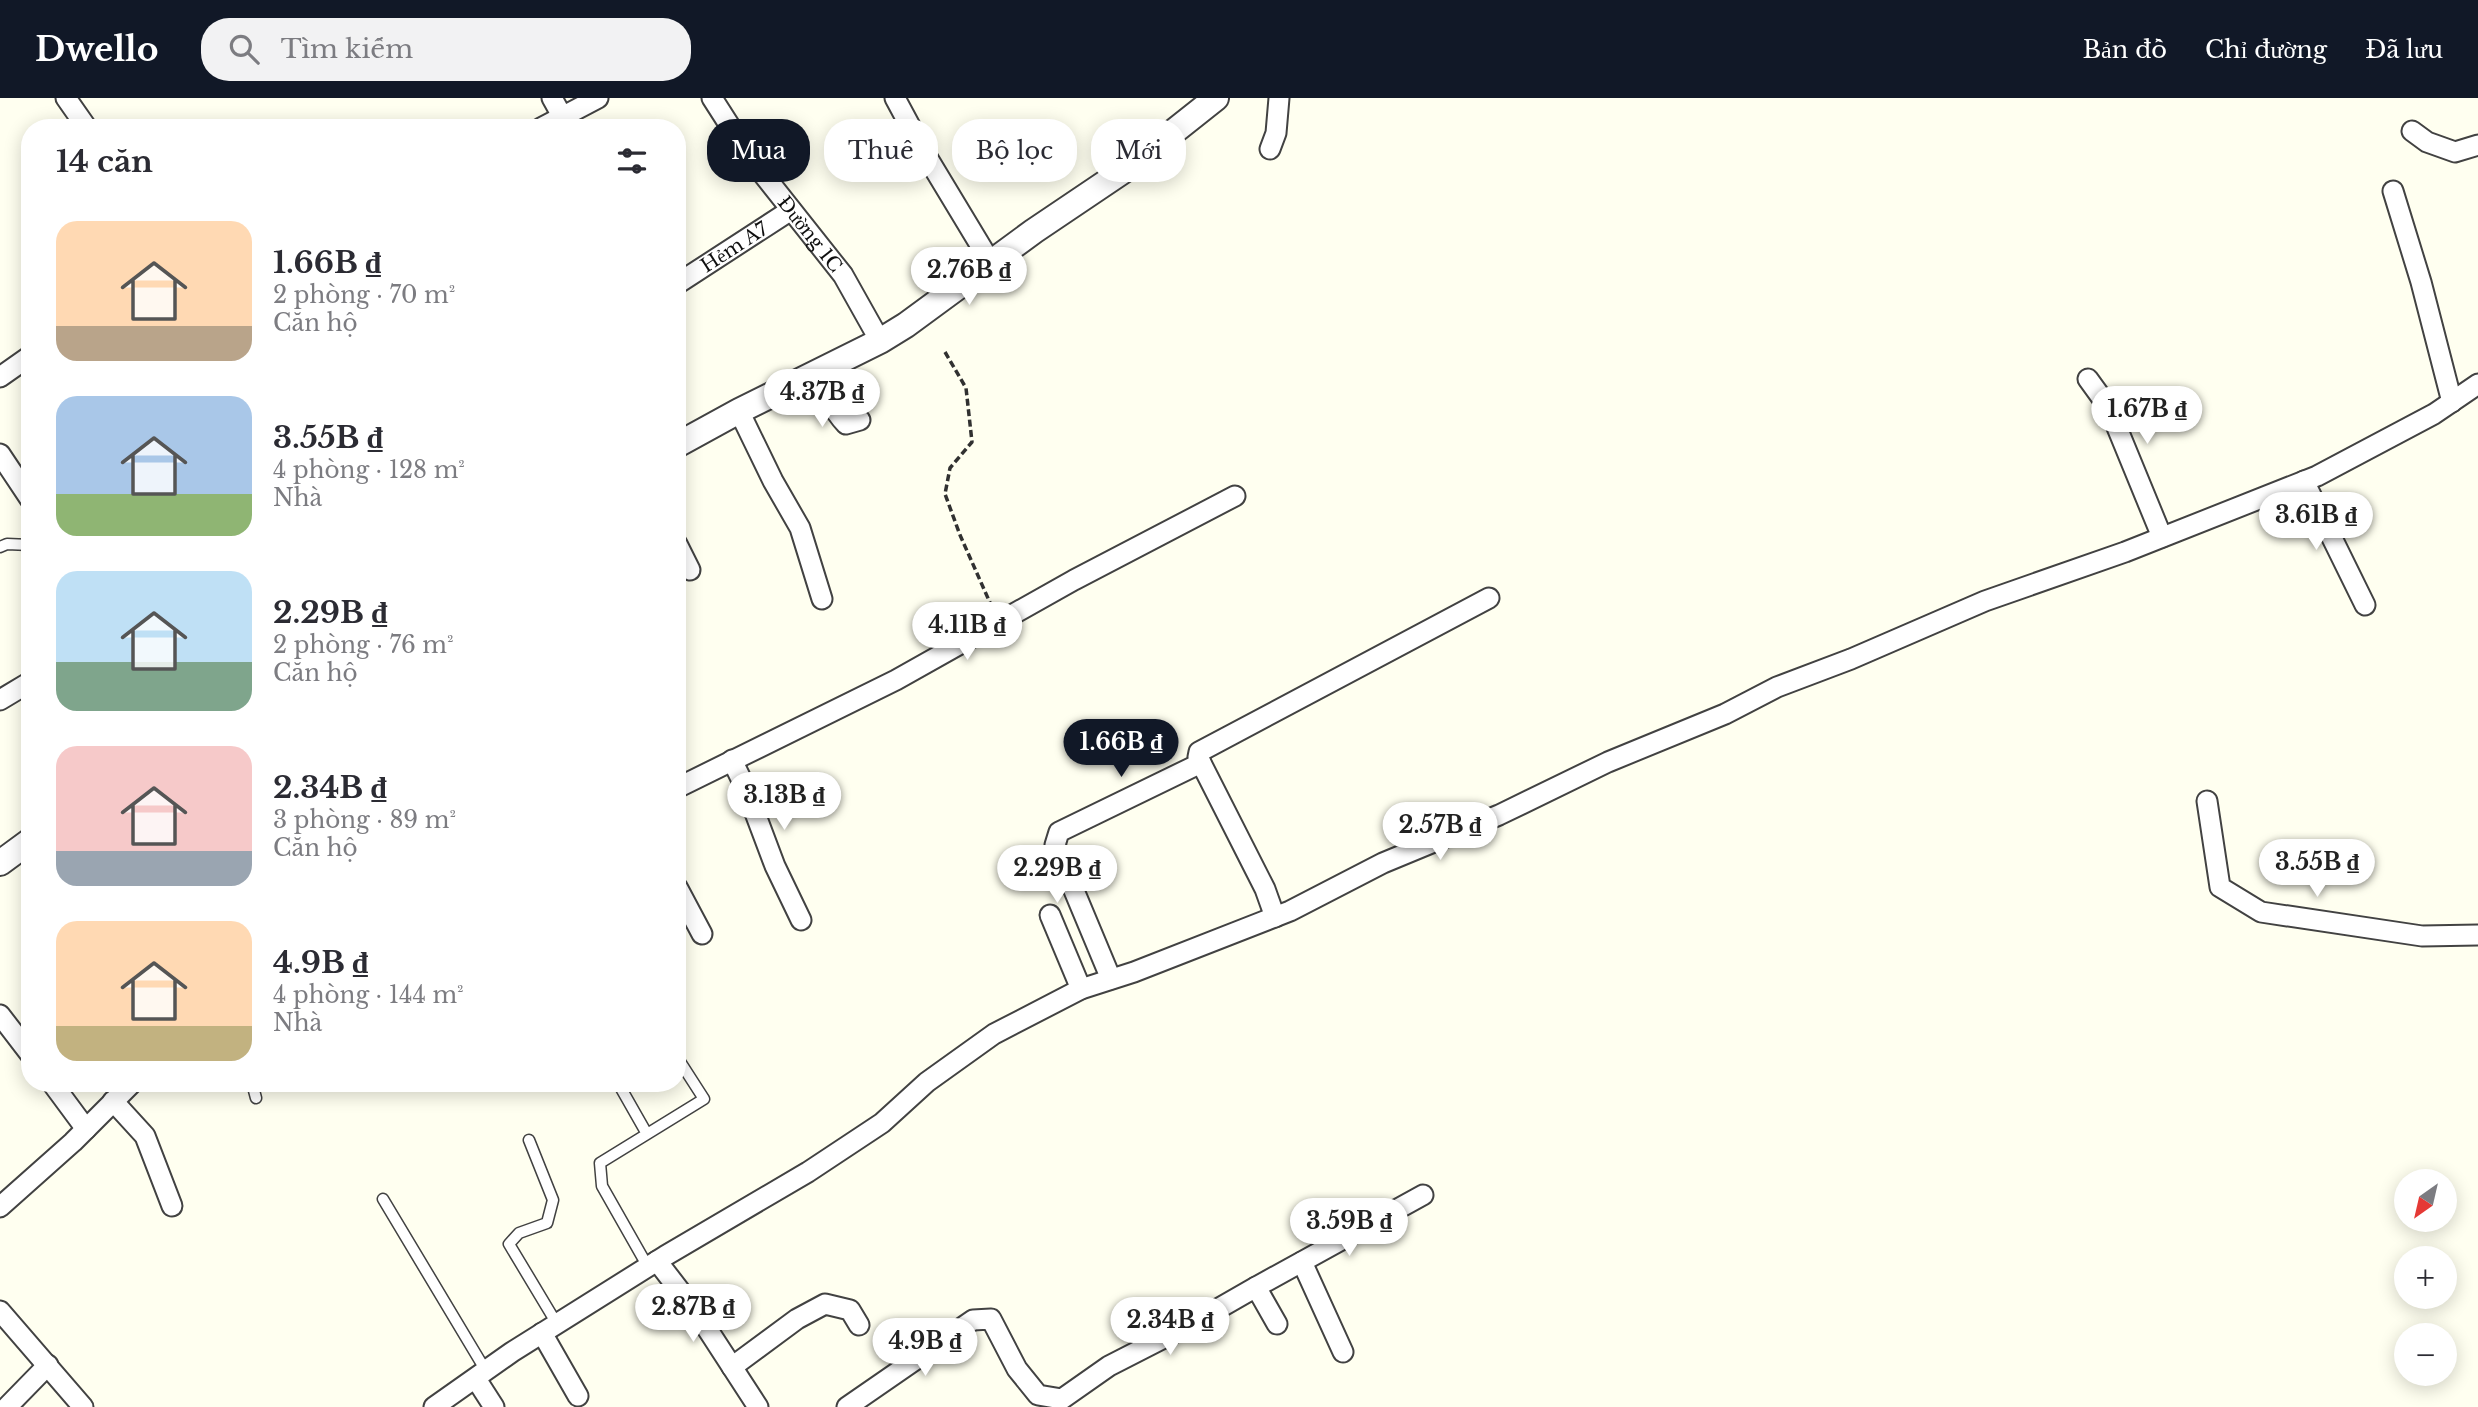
<!DOCTYPE html>
<html lang="vi">
<head>
<meta charset="utf-8">
<style>
	body { margin:0; font-family:"Libre Baskerville",serif; background:#f2f2f3; color:#2b2b33; height:100vh; display:flex; flex-direction:column; font-size:26px; white-space:nowrap }
	* { box-sizing:border-box; margin:0 }
	p { font-size:23px; color:#7c7c81 }
	.icon { flex:none; width:38px; height:38px; fill:none; stroke:currentColor; stroke-width:2; stroke-linecap:round; stroke-linejoin:round }
	.map { position:relative; flex:1; overflow:hidden }
	.details { position:absolute; left:21px; top:21px; width:665px; height:973px; display:flex; flex-direction:column; background:#fff; border-radius:28px; box-shadow:0 4px 18px #0003 }
	.details>* { flex:none }
	.banner { position:absolute; left:707px; top:21px; width:665px; height:63px; display:flex; gap:14px }
	.needle { width:46px; rotate:214deg }
	.fabs { position:absolute; left:2394px; top:1071px; display:grid; gap:14px }
	.fabs a { display:grid; place-items:center; width:63px; height:63px; border-radius:50%; background:#fff; box-shadow:0 4px 18px #0003; font-size:35px }
	.price { position:absolute; translate:-50% -60px; padding:0 16px; border-radius:24px; background:#fff; color:#222; font-size:23px; line-height:46px; filter:drop-shadow(0 2px 4px #0008) }
	.price::after { content:''; position:absolute; left:50%; top:42px; width:21px; height:16px; margin-left:-10px; background:inherit; clip-path:polygon(0 0,100% 0,50% 100%) }
	.price.active { background:#111827; color:#fff }
	ul { padding:0; list-style:none }
	li { display:flex; align-items:center; gap:21px; height:175px; padding:0 35px }
	li span { display:grid; place-items:center; flex:none; width:196px; height:140px; border-radius:21px; color:#555 }
	li>.icon { margin-inline-start:auto }
	span .icon { width:84px; height:84px; fill:#fffc; stroke-width:1 }
	li b { font-size:30px }
	h2 { display:flex; justify-content:space-between; align-items:center; height:84px; padding:0 35px; font-size:30px }
	.pill { padding:0 24px; border-radius:28px; background:#fff; box-shadow:0 4px 18px #0003; font-size:24px; line-height:63px }
	.pill.active { background:#111827; color:#fff }
	header { display:flex; align-items:center; gap:42px; box-sizing:border-box; height:98px; padding:0 35px; background:#111827; color:#fff }
	header strong { font-size:33px }
	nav { display:flex; gap:38px; margin-inline-start:auto; font-size:24px }
	.search { width:490px; height:63px; background:#f2f2f3; display:flex; align-items:center; gap:18px; box-sizing:border-box; padding:0 24px; border-radius:28px; color:#7c7c81; font-size:26px }
	.map>svg:first-child { display:block }
	.lines { fill:none; stroke-linecap:round; stroke-linejoin:round }
	.service-casing { stroke:#424242; stroke-width:13 }
	.minor-casing { stroke:#424242; stroke-width:23 }
	.tertiary-casing { stroke:#424242; stroke-width:28 }
	.path { stroke:#313131; stroke-width:3.5; stroke-dasharray:7 3.5; stroke-linecap:butt }
	.service { stroke:#fff; stroke-width:10 }
	.minor { stroke:#fff; stroke-width:19 }
	.tertiary { stroke:#fff; stroke-width:24 }
	.labels { text-anchor:middle; stroke-width:7; stroke-linejoin:round; paint-order:stroke }
	.street-label { font-size:19px; fill:#0f0f0f; stroke:#fff }
</style>
</head>
<body>
<header>
<strong>Dwello</strong>
<div class="search"><svg class="icon" aria-label="search" viewBox="0 0 24 24"><circle cx="10" cy="10" r="6"/><path d="M15 15l6 6"/></svg>Tìm kiếm</div>
<nav><a>Bản đồ</a><a>Chỉ đường</a><a>Đã lưu</a></nav>
</header>
<div class="map">
<svg width="2478" height="1309" viewBox="0 0 2478 1309">
	<rect width="100%" height="100%" fill="#fffff0"/>
	<g class="lines">
		<defs>
			<path id="service" d="M0,449l7,-3 23,1
				M252,985l4,15
				M618,985l29,51
				M529,1042l24,60 -6,23 -28,10 -10,11 48,80
				M383,1101l103,172
				M648,1169l-46,-81 -2,-23 104,-64 -27,-42"/>
			<g id="minor">
				<path d="M66,0l21,30"/>
				<path d="M552,0l10,18"/>
				<path id="s1" d="M712,0l39,61 92,116 37,66"/>
				<path d="M895,0l29,54 67,111"/>
				<path d="M541,30l57,-30"/>
				<path d="M2412,33l15,11 28,10 23,-7"/>
				<path d="M1270,51l6,-16 3,-35"/>
				<path d="M2393,93l28,91 31,120"/>
				<path id="s2" d="M677,186l114,-74"/>
				<path d="M814,277c11,17 18,35 32,49l14,-4"/>
				<path d="M0,279l30,-21"/>
				<path d="M2088,281l21,29 53,129"/>
				<path d="M739,313l34,70 27,47 22,71"/>
				<path d="M0,356l30,45"/>
				<path d="M2304,383l61,124"/>
				<path d="M677,446l13,26"/>
				<path d="M0,602l30,-18"/>
				<path d="M732,662l14,29 29,77 26,54"/>
				<path d="M677,690l219,-108 178,-100 161,-84"/>
				<path d="M2207,703l13,86 41,25 161,24 56,-1"/>
				<path d="M677,789l25,47"/>
				<path d="M1050,817l31,74"/>
				<path d="M1275,819l-10,-28 -67,-132 1,-5 290,-154"/>
				<path d="M1111,881l-56,-134 4,-13 142,-69"/>
				<path d="M0,917l30,39"/>
				<path d="M52,985l34,46"/>
				<path d="M113,1003l32,35 27,70"/>
				<path d="M0,1109l73,-65 59,-59"/>
				<path d="M657,1163l40,52 61,94"/>
				<path d="M1302,1164l41,90"/>
				<path d="M1256,1189l167,-92"/>
				<path d="M0,1213l83,96"/>
				<path d="M542,1235l36,63"/>
				<path d="M732,1269l65,-48 28,-15 25,6 9,15"/>
				<path d="M476,1281l18,28"/>
				<path d="M7,1309l41,-42"/>
				<path d="M434,1309l78,-55 153,-96 143,-84 74,-49 45,-41 67,-48 87,-45 53,-17 156,-61 93,-48 116,-48 109,-53 117,-48 52,-27 74,-28 134,-58 140,-49 192,-76 117,-62 44,-30"/>
				<path d="M847,1309l126,-87 18,-1 26,50 21,26 24,4 47,-33 86,-44 61,-35 21,37"/>
			</g>
			<path id="tertiary" d="M677,347l62,-34 141,-70 26,-16 128,-94 95,-64 87,-69
				M0,765l30,-22"/>
		</defs>
		<use href="#service" class="service-casing"/>
		<use href="#minor" class="minor-casing"/>
		<use href="#tertiary" class="tertiary-casing"/>
		<path class="path" d="M945,254l21,36 6,54 -22,26 -5,26 15,41 31,70"/>
		<use href="#service" class="service"/>
		<use href="#minor" class="minor"/>
		<use href="#tertiary" class="tertiary"/>
	</g>
	<g class="labels">
		<g class="street-label">
			<text dy="7" stroke="none"><textPath href="#s1" startOffset="168">Đường 1C</textPath></text>
			<text dy="7" stroke="none"><textPath href="#s2" startOffset="68">Hẻm A7</textPath></text>
		</g>
	</g>
</svg>
<div class="fabs">
<a><svg class="needle" viewBox="-14 -14 28 28"><path d="M0-13l5 13h-10z" fill="#e53935"/><path d="M0 13l5-13h-10z" fill="#7c7c81"/></svg></a>
<a>+</a>
<a>−</a>
</div>
<b class="price" style="left:969px;top:209px">2.76B ₫</b>
<b class="price" style="left:822px;top:331px">4.37B ₫</b>
<b class="price" style="left:2147px;top:348px">1.67B ₫</b>
<b class="price" style="left:2316px;top:454px">3.61B ₫</b>
<b class="price" style="left:967px;top:564px">4.11B ₫</b>
<b class="price active" style="left:1121px;top:681px">1.66B ₫</b>
<b class="price" style="left:784px;top:734px">3.13B ₫</b>
<b class="price" style="left:1440px;top:764px">2.57B ₫</b>
<b class="price" style="left:2317px;top:801px">3.55B ₫</b>
<b class="price" style="left:1057px;top:807px">2.29B ₫</b>
<b class="price" style="left:1349px;top:1160px">3.59B ₫</b>
<b class="price" style="left:693px;top:1246px">2.87B ₫</b>
<b class="price" style="left:1170px;top:1259px">2.34B ₫</b>
<b class="price" style="left:925px;top:1280px">4.9B ₫</b>
<div class="banner">
<a class="pill active">Mua</a>
<a class="pill">Thuê</a>
<a class="pill">Bộ lọc</a>
<a class="pill">Mới</a>
</div>
<section class="details">
<h2>14 căn<svg class="icon" aria-label="filters" viewBox="0 0 24 24"><path d="M4 7h16M4 17h16"/><circle cx="9" cy="7" r="2"/><circle cx="15" cy="17" r="2"/></svg></h2>
<ul>
<li><span style="background:linear-gradient(#ffd9b3 75%,#b9a48a 0)"><svg class="icon" aria-label="home" viewBox="0 0 24 24"><path d="M3 11l9-7 9 7M6 9v11h12V9"/></svg></span><div><b>1.66B ₫</b><p>2 phòng · 70 m²</p><p>Căn hộ</p></div></li>
<li><span style="background:linear-gradient(#a9c7e8 70%,#8fb573 0)"><svg class="icon" aria-label="home" viewBox="0 0 24 24"><path d="M3 11l9-7 9 7M6 9v11h12V9"/></svg></span><div><b>3.55B ₫</b><p>4 phòng · 128 m²</p><p>Nhà</p></div></li>
<li><span style="background:linear-gradient(#bfe0f5 65%,#7fa58c 0)"><svg class="icon" aria-label="home" viewBox="0 0 24 24"><path d="M3 11l9-7 9 7M6 9v11h12V9"/></svg></span><div><b>2.29B ₫</b><p>2 phòng · 76 m²</p><p>Căn hộ</p></div></li>
<li><span style="background:linear-gradient(#f6c9c9 75%,#9aa5b1 0)"><svg class="icon" aria-label="home" viewBox="0 0 24 24"><path d="M3 11l9-7 9 7M6 9v11h12V9"/></svg></span><div><b>2.34B ₫</b><p>3 phòng · 89 m²</p><p>Căn hộ</p></div></li>
<li><span style="background:linear-gradient(#ffd9b3 75%,#c2b280 0)"><svg class="icon" aria-label="home" viewBox="0 0 24 24"><path d="M3 11l9-7 9 7M6 9v11h12V9"/></svg></span><div><b>4.9B ₫</b><p>4 phòng · 144 m²</p><p>Nhà</p></div></li>
</ul>
</section>
</div>
</body>
</html>
